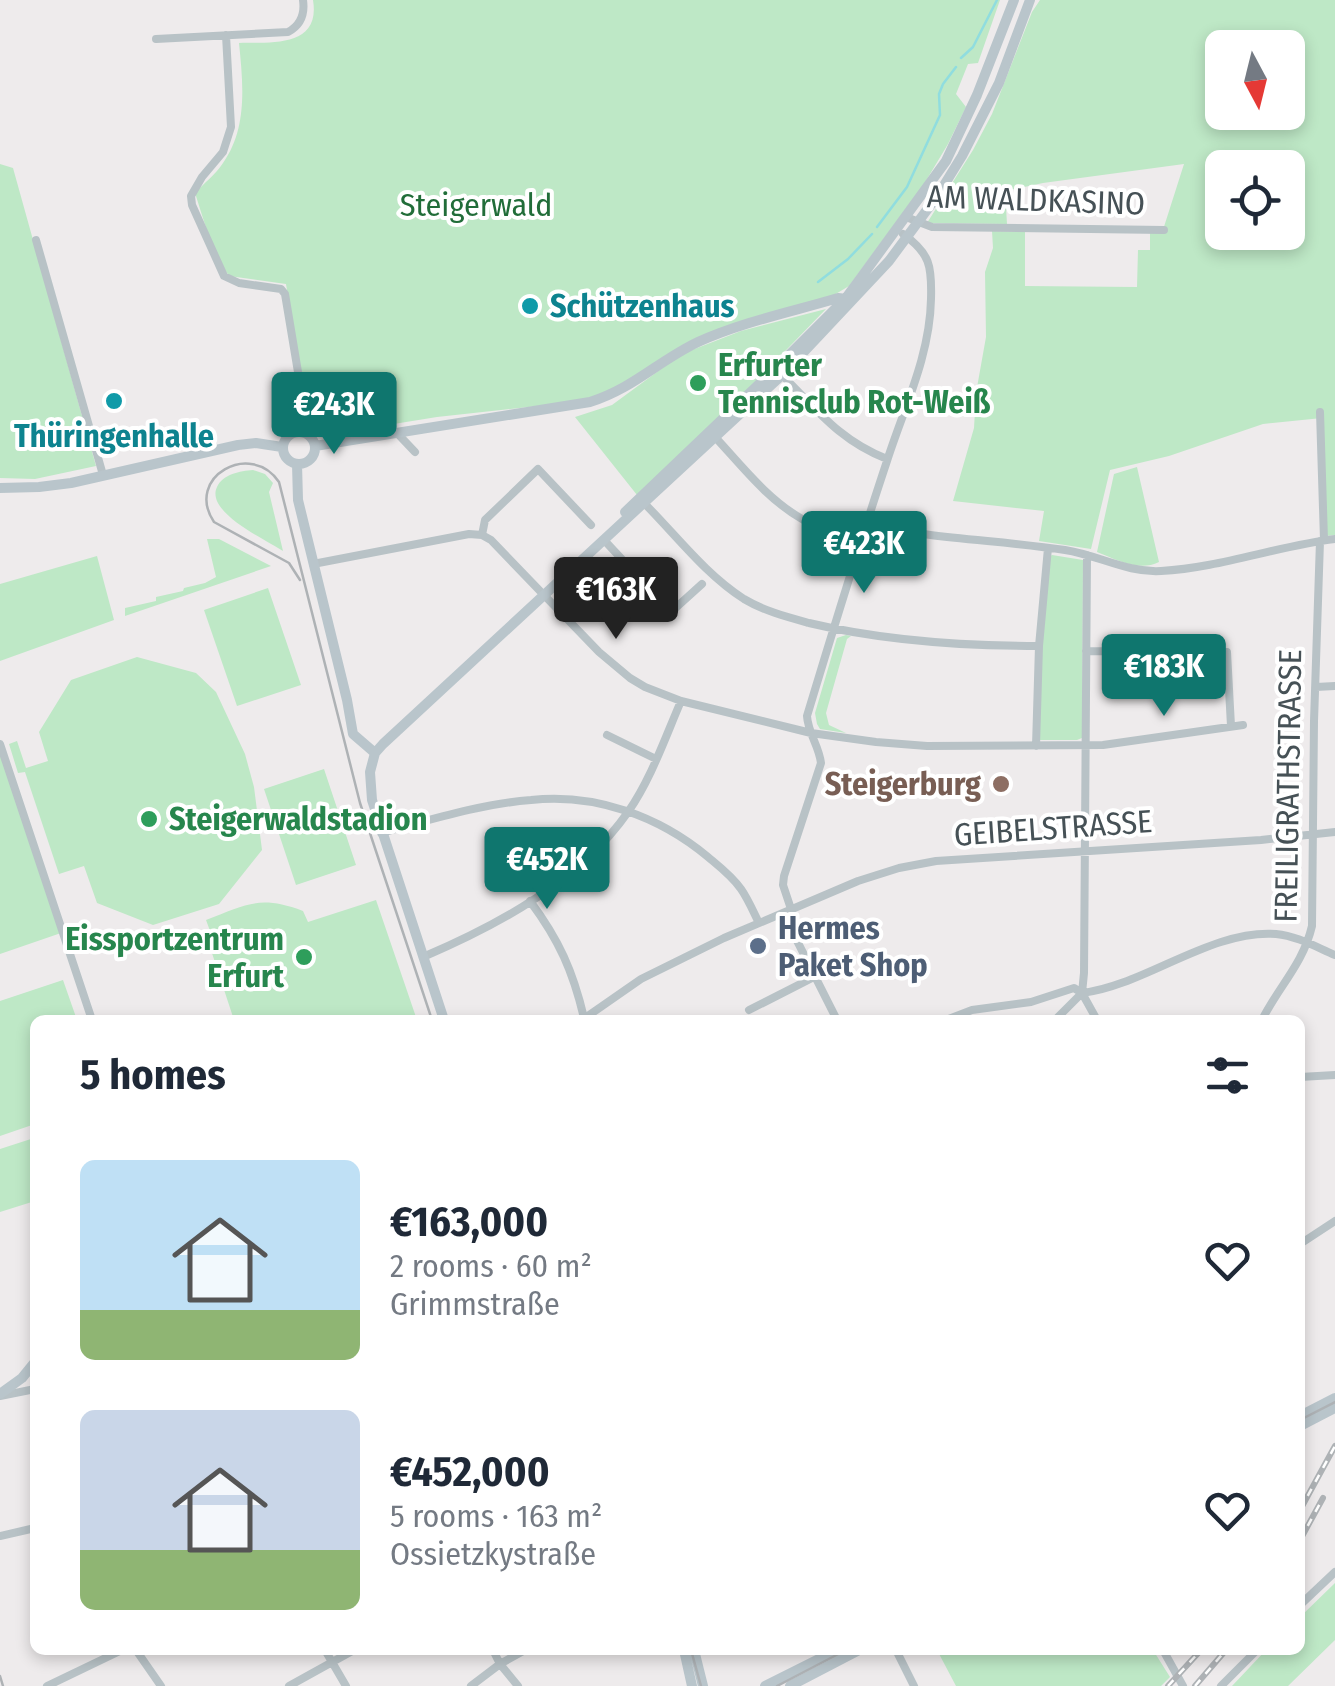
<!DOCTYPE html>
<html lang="en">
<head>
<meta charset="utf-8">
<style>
	body { margin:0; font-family:"Fira Sans Condensed",sans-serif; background:#f6f6f7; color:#1f2937; height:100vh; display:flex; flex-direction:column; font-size:38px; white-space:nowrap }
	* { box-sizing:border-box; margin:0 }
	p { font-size:32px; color:#747a83 }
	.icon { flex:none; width:55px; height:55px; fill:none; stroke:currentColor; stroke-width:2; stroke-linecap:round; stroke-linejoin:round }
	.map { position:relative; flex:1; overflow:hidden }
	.sheet { position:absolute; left:30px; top:1015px; width:1275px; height:640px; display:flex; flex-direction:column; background:#fff; border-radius:15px; box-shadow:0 5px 15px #0003 }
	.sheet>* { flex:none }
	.needle { width:65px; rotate:173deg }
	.buttons { position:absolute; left:1205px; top:30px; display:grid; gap:20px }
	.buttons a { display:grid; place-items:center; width:100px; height:100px; border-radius:15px; background:#fff; box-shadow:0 5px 15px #0003; font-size:50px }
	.price { position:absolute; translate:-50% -85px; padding:0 22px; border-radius:10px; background:#0f766e; color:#fff; font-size:32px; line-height:65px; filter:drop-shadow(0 2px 5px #0008) }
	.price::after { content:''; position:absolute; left:50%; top:60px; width:30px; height:22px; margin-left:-15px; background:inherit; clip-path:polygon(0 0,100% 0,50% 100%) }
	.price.current { background:#222; color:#fff }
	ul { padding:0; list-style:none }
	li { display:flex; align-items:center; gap:30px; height:250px; padding:0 50px }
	li span { display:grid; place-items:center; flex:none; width:280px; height:200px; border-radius:15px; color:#555 }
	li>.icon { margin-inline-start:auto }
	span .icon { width:120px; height:120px; fill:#fffc; stroke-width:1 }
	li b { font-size:42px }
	h2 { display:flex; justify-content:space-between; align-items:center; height:120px; padding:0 50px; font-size:42px }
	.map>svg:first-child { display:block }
	.green { fill:#bee8c6; fill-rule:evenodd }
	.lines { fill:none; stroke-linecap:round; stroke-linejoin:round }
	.stream { stroke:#90dddf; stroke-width:2.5 }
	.street { stroke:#b8c2c6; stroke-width:8 }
	.secondary { stroke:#b9c5cb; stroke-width:10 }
	.tram { stroke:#aeb2b5; stroke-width:2.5 }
	.rail-casing { stroke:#aeb2b5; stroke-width:6 }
	.rail { stroke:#fff; stroke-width:2.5; stroke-dasharray:8; stroke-linecap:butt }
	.culture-dot { fill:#0f9aa8; stroke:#fff; stroke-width:4 }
	.leisure-dot { fill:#2e9e5b; stroke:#fff; stroke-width:4 }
	.education-dot { fill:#8d6e63; stroke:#fff; stroke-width:4 }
	.service-dot { fill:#5c6f8a; stroke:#fff; stroke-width:4 }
	.labels { text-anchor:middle; stroke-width:8; stroke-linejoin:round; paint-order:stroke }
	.street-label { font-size:32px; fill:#465156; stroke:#fff }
	.park-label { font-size:32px; fill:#216d39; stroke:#fff }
	.culture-label { font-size:32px; font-weight:bold; fill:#0d838f; stroke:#fff; text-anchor:start }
	.leisure-label { font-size:32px; font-weight:bold; fill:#27864d; stroke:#fff; text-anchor:start }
	.education-label { font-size:32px; font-weight:bold; fill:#785e54; stroke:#fff; text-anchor:end }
	.service-label { font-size:32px; font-weight:bold; fill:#4e5e75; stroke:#fff; text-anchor:start }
</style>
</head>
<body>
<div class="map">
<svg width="1335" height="1686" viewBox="0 0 1335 1686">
	<rect width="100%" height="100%" fill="#eeebec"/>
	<path class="green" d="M313,0h687l-22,63 -10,1 -12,30 10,13 -18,37 -24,40 -75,102 -15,9 -91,26 -132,71 -36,10 -138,15 -99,16 -30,-10 -22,-139 -57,-8c-17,-25 -25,-55 -34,-83 9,-10 21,-19 28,-30 25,-35 20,-80 16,-120 31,-1 82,5 74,-43z
		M1040,0h295v535l-9,1 -4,-118 -59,6 -94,32 -59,14 -19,79 -52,-8 5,-30 -91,-10 21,-73 2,-35 10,-56 -1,-65 8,-24 -1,-17 33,1v54l112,1 1,-37h12v-17h12l22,-69 -141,19 -38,8 2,33 -80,-1 46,-73 19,-36 40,-102zM1222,48h66v64h-66zM1222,168h66v64h-66z
		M0,164l13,4 83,298 -61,13 -35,-1z
		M826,309l-94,97 -95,89 -62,-78 37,-12 64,-47 16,-8 49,-19z
		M1137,467l22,95c-20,10 -42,-2 -62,-10l17,-78z
		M253,470l12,4 8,9 -4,9 14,59c-17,-11 -78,-39 -66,-64 6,-13 23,-16 36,-17z
		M207,539h12l52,27 -146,50v-8l31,-7v-4l27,-6 1,-3 21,-5 11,-6z
		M1052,555l31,5 -1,178 -5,2h-38l2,-93 8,-90z
		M97,556l17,64 -114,41v-77z
		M268,588l33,97 -64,21 -33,-96z
		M846,635l5,1 -4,3 -21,74 3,12 17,8 -26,-4 -3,-5 -2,-11 22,-75z
		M137,657l59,16 20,19 29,62 9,33 8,63 -43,54 -66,21 -56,-22 -13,-37 -25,8 -34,-102 -7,1 -9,-29 8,-3 9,27 22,-7 -9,-29 32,-52z
		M0,751l61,182 -61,21z
		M324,769l32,96 -60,20 -32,-96z
		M376,900l41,120h-183l-26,-79 5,-2 -7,-19c41,-16 54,-25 97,-9l5,11z
		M63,980l14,40h-42v104l-35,12v-135z
		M34,1138l1,63 -35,11v-63z
		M1335,1583v57l-47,46h-56l34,-36h34v-33z
		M937,1650h216l17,27 -9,9h-205z"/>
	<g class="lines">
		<path class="stream" d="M961,58l12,-11 24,-47
			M877,227l30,-40 33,-72 -1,-21 4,-10 13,-17
			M818,282l30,-23 24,-25"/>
		<path class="street" d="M226,35l5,92 -8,25 -21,25 -11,19 1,9 32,71 15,7 42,6 4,5 17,102v36
			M156,39l132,-7c13,-7 17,-18 15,-32
			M906,217l26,10 232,3
			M36,240l67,235
			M782,375c34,34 58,66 105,84
			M1320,412l4,128
			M396,432l19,20
			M715,437c27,29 52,62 87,82 19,11 39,18 59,26
			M644,503c32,32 61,71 100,96 20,12 43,18 65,24 75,18 153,23 230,23
			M867,524c65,15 132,16 198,26 33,5 62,23 96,21 58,-3 116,-25 174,-32
			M482,535l3,-15 53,-51 53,56
			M604,540l67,72 31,-28
			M313,564l156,-30 13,1 9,5 49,51
			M544,595l55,57 31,26 15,9 36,14 130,32 65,9 51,4 176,-1 140,-20
			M1086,651l141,1 4,74
			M1316,687l19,-1
			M607,735l49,24
			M0,744l92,276
			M1036,746l3,-100 9,-98
			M381,833c49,-13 99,-29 150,-33 64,-7 128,16 177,57 12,10 24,19 33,32 7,10 12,22 18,34
			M530,901c29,39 43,70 54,117
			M791,909l-8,-24 1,-9 37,-113c-2,-17 -13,-30 -14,-47 26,-86 52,-171 80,-255 17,-53 43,-105 44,-162 1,-33 -1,-46 -28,-65
			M783,913l54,107
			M423,957c75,-32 157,-76 205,-145 23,-33 37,-74 53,-111
			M1082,993l2,-20 3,-418
			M1082,993l15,27
			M749,1010l65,-33
			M582,1020l59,-41 83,-41 134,-57 41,-13 37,-7 325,-21 74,-8
			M946,1020l26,-10 59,-8 43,-14 8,5c62,-7 129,-64 194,-59 21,2 40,13 59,21
			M1055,1020l27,-27
			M1262,1020c17,-34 41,-56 50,-94l2,-205 6,-180
			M1300,1077l35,-2
			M1300,1244l35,-23
			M0,1396l35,-7
			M0,1536l35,-8
			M1300,1605l35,-33
			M136,1650l25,36
			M325,1650l21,36
			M493,1650l7,14 18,22
			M896,1650l18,36
			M1163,1650l20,36
			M47,1686l75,-36
			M289,1686l65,-36
			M471,1686l29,-22 25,-14
			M1221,1686l36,-36"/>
		<path class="secondary" d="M283 448a16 16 0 1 1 32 0a16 16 0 1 1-32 0Z
			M315,446l275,-44c44,-14 68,-41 108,-60 44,-20 93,-30 140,-44l9,1
			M297,464l1,36 49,200 6,34 22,19
			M0,488l39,-1 32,-4 167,-38 18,-2 26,4
			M625,512l151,-144 70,-70 14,-19 86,-118 31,-66 37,-95
			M444,1020l-72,-220 -2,-28 5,-19 8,-9 399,-369 107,-114 49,-66 24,-39 37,-73 31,-83
			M0,1394l22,-16 13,-16
			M1300,1416l35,-18
			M1300,1426l35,-18
			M684,1650l8,36
			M694,1650l9,36
			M765,1686l72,-36
			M790,1686l69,-36"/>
		<path class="tram" d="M300,580l-11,-17 -75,-41c-30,-45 37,-82 65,-40l81,321 72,217
			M1300,1420l35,-18
			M691,1650l10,36
			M0,1676l3,10
			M777,1686l69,-36"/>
		<defs>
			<path id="rail" d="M1300,1510l35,-64
				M1300,1540l23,-42
				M1168,1686l33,-36
				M1195,1686l31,-36"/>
		</defs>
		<use href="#rail" class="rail-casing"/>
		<use href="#rail" class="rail"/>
	</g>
	<g class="culture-dot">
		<circle cx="530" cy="306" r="10"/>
		<circle cx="114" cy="401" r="10"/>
	</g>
	<g class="leisure-dot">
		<circle cx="698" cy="383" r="10"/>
		<circle cx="149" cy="819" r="10"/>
		<circle cx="304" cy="957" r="10"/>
	</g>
	<circle class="education-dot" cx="1001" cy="784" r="10"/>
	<circle class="service-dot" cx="758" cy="946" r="10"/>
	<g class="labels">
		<g class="street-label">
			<text transform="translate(1036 200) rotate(2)" y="11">AM WALDKASINO</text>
			<text transform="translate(1288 786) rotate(-89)" y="11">FREILIGRATHSTRASSE</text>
			<text transform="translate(1053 828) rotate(-4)" y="11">GEIBELSTRASSE</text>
		</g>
		<g class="park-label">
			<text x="476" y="216">Steigerwald</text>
		</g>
		<g class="culture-label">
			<text x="550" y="317">Schützenhaus</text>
			<text x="114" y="447" text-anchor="middle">Thüringenhalle</text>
		</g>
		<g class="leisure-label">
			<text x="718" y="376">Erfurter<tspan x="718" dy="37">Tennisclub Rot-Weiß</tspan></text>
			<text x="169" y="830">Steigerwaldstadion</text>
			<text x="284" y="950" text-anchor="end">Eissportzentrum<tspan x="284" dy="37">Erfurt</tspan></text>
		</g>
		<g class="education-label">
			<text x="981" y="795">Steigerburg</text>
		</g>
		<g class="service-label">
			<text x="778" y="939">Hermes<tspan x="778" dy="37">Paket Shop</tspan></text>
		</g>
	</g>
</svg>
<div class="buttons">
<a><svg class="needle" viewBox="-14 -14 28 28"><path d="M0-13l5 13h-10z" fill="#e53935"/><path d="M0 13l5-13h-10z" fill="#747a83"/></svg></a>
<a><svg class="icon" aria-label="locate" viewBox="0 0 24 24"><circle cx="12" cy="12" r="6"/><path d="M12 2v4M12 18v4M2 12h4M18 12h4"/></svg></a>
</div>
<b class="price" style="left:334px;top:457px">€243K</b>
<b class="price" style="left:864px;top:596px">€423K</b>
<b class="price current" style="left:616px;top:642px">€163K</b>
<b class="price" style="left:1164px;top:719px">€183K</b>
<b class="price" style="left:547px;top:912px">€452K</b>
<section class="sheet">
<h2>5 homes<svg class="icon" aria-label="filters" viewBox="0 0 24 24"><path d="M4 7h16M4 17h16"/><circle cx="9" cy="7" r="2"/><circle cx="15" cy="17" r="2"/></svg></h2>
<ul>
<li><span style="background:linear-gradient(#bfe0f5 75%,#8fb573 0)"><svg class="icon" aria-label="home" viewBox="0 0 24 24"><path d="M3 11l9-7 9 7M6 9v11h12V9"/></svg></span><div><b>€163,000</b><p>2 rooms · 60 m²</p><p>Grimmstraße</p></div><svg class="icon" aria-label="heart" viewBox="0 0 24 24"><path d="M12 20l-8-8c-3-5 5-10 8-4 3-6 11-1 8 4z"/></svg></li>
<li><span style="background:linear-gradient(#c9d6e8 70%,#8fb573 0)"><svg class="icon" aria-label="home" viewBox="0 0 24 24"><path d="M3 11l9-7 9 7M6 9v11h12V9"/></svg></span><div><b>€452,000</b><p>5 rooms · 163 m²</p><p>Ossietzkystraße</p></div><svg class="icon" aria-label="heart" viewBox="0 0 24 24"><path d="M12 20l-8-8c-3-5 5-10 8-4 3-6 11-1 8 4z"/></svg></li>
</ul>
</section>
</div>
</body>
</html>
